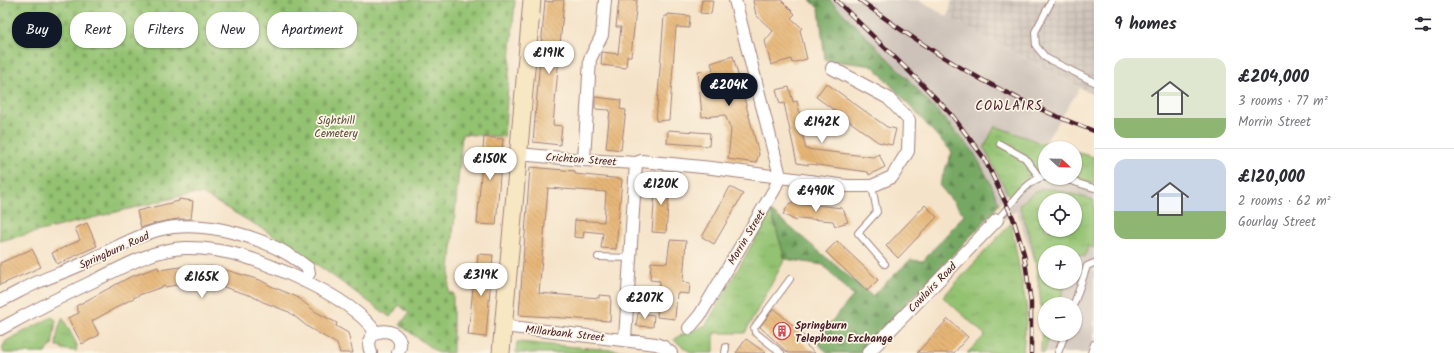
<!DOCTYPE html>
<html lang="en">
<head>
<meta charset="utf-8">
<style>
	body { margin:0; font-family:Kalam,sans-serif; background:#f2f2f3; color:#2b2b33; height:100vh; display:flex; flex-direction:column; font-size:15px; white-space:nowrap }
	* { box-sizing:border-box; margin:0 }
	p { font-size:13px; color:#7c7c81 }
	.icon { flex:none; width:22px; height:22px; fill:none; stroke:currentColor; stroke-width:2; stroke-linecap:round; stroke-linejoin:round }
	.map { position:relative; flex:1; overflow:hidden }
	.details { display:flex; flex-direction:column; background:#fff; width:360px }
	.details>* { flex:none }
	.top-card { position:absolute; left:12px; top:12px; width:380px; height:36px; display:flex; gap:8px }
	.needle { width:26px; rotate:112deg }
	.controls { position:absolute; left:1038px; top:141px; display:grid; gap:8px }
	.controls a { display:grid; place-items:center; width:44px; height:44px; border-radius:50%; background:#fff; box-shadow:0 1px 3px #0004; font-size:20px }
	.price { position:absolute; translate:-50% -34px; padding:0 9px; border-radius:14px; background:#fff; color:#222; font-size:13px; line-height:26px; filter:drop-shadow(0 1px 2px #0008) }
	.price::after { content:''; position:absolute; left:50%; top:24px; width:12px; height:9px; margin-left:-6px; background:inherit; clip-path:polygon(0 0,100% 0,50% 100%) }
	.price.active { background:#111827; color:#fff }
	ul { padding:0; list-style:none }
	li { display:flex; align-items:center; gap:12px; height:100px; padding:0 20px }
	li+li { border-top:1px solid #e1e1e2 }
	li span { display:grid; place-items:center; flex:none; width:112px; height:80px; border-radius:12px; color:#555 }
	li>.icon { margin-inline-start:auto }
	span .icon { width:48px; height:48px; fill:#fffc; stroke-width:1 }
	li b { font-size:17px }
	h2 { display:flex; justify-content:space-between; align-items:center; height:48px; padding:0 20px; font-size:17px }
	.pill { padding:0 14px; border-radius:16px; background:#fff; box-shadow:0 1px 3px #0004; font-size:14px; line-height:36px }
	.pill.active { background:#111827; color:#fff }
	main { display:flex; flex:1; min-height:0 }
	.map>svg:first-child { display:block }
	.industrial { fill:url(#industrial-grid) }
	.railway { fill:#cdc2b9; fill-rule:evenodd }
	.grass { fill:url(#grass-tufts); stroke:#6e704e; fill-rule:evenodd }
	.forest { fill:url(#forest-firs); stroke:#606447 }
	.cemetery { fill:url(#cemetery-stones); stroke:#6e704e }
	.building { fill:url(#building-back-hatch) }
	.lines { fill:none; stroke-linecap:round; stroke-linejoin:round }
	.lane-casing { stroke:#a0817a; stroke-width:8 }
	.street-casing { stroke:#a0817a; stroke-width:14 }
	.secondary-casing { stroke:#a0817a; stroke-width:19 }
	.lane { stroke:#fff; stroke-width:6 }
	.street { stroke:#fff; stroke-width:12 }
	.secondary { stroke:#f8e7c3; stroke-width:17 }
	.rail-casing { stroke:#4a1f2b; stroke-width:4.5 }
	.rail { stroke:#fcf5e5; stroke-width:3; stroke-dasharray:9; stroke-linecap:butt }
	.labels { text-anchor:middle; stroke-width:3.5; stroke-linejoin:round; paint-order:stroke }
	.park-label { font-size:11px; fill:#605040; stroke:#fcf5e5 }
	.street-label { font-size:11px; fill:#4a1f2b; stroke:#fcf5e5 }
	.poi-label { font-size:11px; font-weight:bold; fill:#4a1f2b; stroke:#fcf5e5; text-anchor:start }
	.quarter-label { font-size:13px; letter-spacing:1px; fill:#4a1f2b; stroke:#fcf5e5 }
</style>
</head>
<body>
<main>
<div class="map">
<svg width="1094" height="353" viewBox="0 0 1094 353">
	<defs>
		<pattern id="industrial-grid" width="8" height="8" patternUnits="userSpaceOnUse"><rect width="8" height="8" fill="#cdc2b9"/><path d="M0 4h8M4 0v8" fill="none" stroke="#b2a69f"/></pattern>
		<pattern id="grass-tufts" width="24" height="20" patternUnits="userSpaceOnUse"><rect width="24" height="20" fill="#93c271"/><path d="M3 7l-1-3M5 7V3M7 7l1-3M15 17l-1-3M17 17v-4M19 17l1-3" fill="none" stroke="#80a662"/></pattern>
		<pattern id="forest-firs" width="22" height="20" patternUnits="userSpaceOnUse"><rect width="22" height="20" fill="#76a863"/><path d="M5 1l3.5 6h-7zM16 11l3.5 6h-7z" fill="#638852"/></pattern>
		<pattern id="cemetery-stones" width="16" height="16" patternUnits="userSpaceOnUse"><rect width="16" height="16" fill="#93c271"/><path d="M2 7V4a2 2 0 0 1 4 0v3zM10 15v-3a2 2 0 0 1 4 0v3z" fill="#80a662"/></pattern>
		<pattern id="building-back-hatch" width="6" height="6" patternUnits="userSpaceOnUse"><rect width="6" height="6" fill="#e6b677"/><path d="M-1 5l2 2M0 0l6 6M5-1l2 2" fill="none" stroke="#c79c67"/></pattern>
	</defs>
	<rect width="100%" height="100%" fill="#fcf5e5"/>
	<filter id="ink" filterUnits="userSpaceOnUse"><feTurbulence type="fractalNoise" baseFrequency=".025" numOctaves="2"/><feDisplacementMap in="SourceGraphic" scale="8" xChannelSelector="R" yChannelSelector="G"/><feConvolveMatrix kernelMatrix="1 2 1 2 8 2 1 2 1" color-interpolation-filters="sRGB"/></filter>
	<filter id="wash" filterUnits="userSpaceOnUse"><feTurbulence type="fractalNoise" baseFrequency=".012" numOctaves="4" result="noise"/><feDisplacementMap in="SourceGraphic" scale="16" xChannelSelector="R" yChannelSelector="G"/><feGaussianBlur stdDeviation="0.9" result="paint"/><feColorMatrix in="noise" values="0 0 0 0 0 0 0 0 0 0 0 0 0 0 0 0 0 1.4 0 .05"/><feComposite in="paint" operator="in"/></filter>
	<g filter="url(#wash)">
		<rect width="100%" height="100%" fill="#f5e3c9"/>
		<path class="industrial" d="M952,0h142v95l-146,-78z"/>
		<path class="railway" d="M830,0h88l30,17 132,71 -35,55 -20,-6 16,6 19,5h-15v30h30v-26l19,5v196h-54l1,-44 -7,-48 -18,-50 -19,15 -7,-7 20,-20 -3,-6 -15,21 7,-11zM1045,200h30v30h-30zM1045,252h30v30h-30zM1045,304h30v30h-30z"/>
		<path class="grass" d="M995,126l46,17 19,5h-15v22l-5,-1 -14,10 -16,19 -26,-50z
			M1075,152l19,5v27l-22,-6h3z
			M1044,189h10l40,11v48l-6,-2 -3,11 -10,-3v-2h-30v30h21l-7,22h-14v30h5l-6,19h-3c2,-35 -1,-72 -9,-107 -3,-13 -8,-27 -13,-41l14,-12zM1045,200h30v30h-30z
			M771,211l14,48 -40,74h-31v20h-23l-17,-13 3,-3 29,-12z
			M1011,223l16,86 -4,44h-56l18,-18 -42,-38z
			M52,317l4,3 -4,26 -3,2 -4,5h-41l-2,-5 4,-7z
			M63,318l14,27 -1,6 -14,-2 -2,-3h-4c1,-11 2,-19 7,-28z
			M517,342l108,9 17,2h-126z"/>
		<path class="forest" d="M810,0h20l75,76 68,75 18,33 8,20 -7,10 -133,139h-31l-13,-12 38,-45 -30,-31 -38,-6 -14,-48 101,85 38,-36 13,1 41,-46 -25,-30 13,-33 -79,-86 -48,-6 -6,-51z"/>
		<path class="cemetery" d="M0,0h515l-11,137 -42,-3 -14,159h5v60h-15l-38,-28 9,-12 -10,-8 -9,12 -75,-54 -52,-34 -61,-35h-9l-20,4 -173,43z"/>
		<g id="blocks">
			<path class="building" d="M553,0h11l-11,125 9,1 -2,19 -27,-3 12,-141 8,1z
				M619,0h18l-6,56h-4l-1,12 -25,-3 1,-13 16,2 3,-27h-5z
				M702,0h11l-2,14 -11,-1z
				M753,0h28l14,14 -4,4 11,10 -2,2 7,29 -15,4 -1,-4 -20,6 -6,-24 8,-10 -17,-16z
				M668,14l22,2 -1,12 -13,-1 -7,93 -13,1 8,-105h4z
				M733,56l26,98 -3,9 -28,-4 3,-29 -6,-15 -23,2 -4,-46 15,-1 -2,-7z
				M826,83l61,44 9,2 -4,16 -14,-3 -62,-45z
				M789,87l4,15 4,-1 7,31 -2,1 4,16 67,8 6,-3 6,13 -16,8 -1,-3 -58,-8 -1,1 -12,-2 -13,-60 -4,1 -4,-14z
				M595,97l26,3 -1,9 6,1 -5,40 -15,-2 4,-38 -15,-1z
				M668,130l42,3 -1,13 -42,-3z
				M484,137l19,2 -7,86 -19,-1z
				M530,167l45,4v3l47,5 -6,70 -15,-1 2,-15 -19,-2 -1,7 -9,-1 1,-17 29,2 2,-30 -58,-4 -9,105 60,5v-3l12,1 -1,25 -91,-6z
				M656,178l14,1 -4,54 -14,-1z
				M730,187l13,7 -29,50 -12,-7z
				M179,199l14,2 -2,18h-14l-21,4 -15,5 -4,-17 42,-10z
				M793,202l48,6 3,3 4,11 -13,4 -2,-5 -35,-3 -2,3 -13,-7 6,-10z
				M925,205l12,12 -39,41 -12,-12z
				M87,223l10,23 -40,18 -5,-11 28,-13 -5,-12z
				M670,240l16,1 -3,41 7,1 -1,11 -12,-1 -2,26 -18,-2 3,-36 -10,-1 1,-18 16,1z
				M837,241l41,39 -11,11 -41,-39z
				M32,249l9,18 -41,18v-22z
				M478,254l15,1 -7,82 -18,-2 6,-56h2z
				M188,266l25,1 13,3 34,10 11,6 26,11 19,15 21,11 -1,3 12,7 5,20h-13l-3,-9 -29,-17 -19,-15 -26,-10 -11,-6 -41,-13h-22l-24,4v-1l-26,9 -47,26 7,14 -17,9 -14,-26 11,-5 -3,-7 54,-29 28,-10 1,3z
				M774,308l31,29 -4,4 14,12h-27l-28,-26z
				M638,313l16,2 -1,12 -17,-1z
				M948,319l20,18 -14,16h-37z
				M746,339l20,14h-30z"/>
		</g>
	</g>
	<g filter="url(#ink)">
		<use href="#blocks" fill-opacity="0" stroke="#a0817a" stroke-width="1"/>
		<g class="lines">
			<defs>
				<path id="lane" d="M1052,0l-17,32 1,14 10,12 48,24
					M1000,144l25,14 15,20
					M1061,178l33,10
					M872,186l5,26 -19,21 27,31
					M997,220c12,-12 30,-42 48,-43
					M598,257l32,1
					M1074,304l13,-38 7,-3
					M725,353l1,-6
					M781,353l-26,-21 -1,-4 36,-49
					M1058,353l7,-19
					M1091,353l3,-9"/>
				<path id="street" d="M518,154l66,6 52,3 5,-2 71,7 135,18h25l20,-9 16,-26 1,-31 -21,-22 -56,-30
					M584,160l6,-101 12,-24 3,-35
					M0,301c13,-6 25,-13 38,-19 16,-7 33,-12 48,-20 24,-11 47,-25 72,-32 47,-12 113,8 150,38l1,5 -5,8
					M503,326l153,18 8,3 7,6
					M689,328l11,-13 74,-125 6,-14 -45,-176
					M0,329c33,-18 66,-35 100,-51 26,-13 55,-29 85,-30 40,-1 77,13 113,30 26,12 62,31 78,55
					M625,339l11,-176
					M371,353c-12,-31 40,-27 27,0
					M868,353l129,-133"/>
				<path id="secondary" d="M501,353l31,-353"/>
			</defs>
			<use href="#lane" class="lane-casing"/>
			<use href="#street" class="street-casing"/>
			<use href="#secondary" class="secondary-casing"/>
			<use href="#lane" class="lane"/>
			<use href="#street" class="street"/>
			<use href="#secondary" class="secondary"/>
			<defs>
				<path id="rail" d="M836,0l85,83 30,31 33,44 29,60 11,36 7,49v50
					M860,0c71,54 150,100 234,131"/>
			</defs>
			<use href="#rail" class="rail-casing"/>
			<use href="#rail" class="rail"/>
		</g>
	</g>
	<defs>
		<symbol id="building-ring" viewBox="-11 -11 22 22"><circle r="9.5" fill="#fcf5e5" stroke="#d1495b" stroke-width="1.5"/><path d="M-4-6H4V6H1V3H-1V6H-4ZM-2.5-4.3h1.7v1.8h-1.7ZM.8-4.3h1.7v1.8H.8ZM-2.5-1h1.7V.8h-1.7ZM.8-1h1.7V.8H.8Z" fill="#d1495b"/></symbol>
	</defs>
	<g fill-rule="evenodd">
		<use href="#building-ring" x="772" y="321" width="20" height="20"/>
	</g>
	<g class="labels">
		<g class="park-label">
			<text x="336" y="124">Sighthill<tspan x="336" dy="13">Cemetery</tspan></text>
		</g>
		<g class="street-label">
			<text transform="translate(581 159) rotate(4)" y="4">Crichton Street</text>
			<text transform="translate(746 237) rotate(-59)" y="4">Morrin Street</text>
			<text transform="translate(114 250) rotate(-24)" y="4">Springburn Road</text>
			<text transform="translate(932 287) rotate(-46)" y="4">Cowlairs Road</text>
			<text transform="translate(565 333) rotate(6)" y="4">Millarbank Street</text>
		</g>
		<g class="poi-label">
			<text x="795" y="329">Springburn<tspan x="795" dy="13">Telephone Exchange</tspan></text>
		</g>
		<g class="quarter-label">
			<text x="1009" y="110">COWLAIRS</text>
		</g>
	</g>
</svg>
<div class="controls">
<a><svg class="needle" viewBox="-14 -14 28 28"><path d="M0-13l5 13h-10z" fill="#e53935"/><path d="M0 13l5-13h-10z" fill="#7c7c81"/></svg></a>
<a><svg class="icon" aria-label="locate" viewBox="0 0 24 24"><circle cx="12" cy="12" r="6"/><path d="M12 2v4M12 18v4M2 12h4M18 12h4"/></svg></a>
<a>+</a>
<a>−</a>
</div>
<b class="price" style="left:549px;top:75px">£191K</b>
<b class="price active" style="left:729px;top:107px">£204K</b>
<b class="price" style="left:822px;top:144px">£142K</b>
<b class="price" style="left:490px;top:181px">£150K</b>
<b class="price" style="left:661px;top:206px">£120K</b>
<b class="price" style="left:816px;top:213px">£490K</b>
<b class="price" style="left:481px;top:297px">£319K</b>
<b class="price" style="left:202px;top:299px">£165K</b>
<b class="price" style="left:645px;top:320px">£207K</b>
<div class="top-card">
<a class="pill active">Buy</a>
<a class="pill">Rent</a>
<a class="pill">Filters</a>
<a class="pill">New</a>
<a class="pill">Apartment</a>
</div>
</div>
<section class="details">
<h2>9 homes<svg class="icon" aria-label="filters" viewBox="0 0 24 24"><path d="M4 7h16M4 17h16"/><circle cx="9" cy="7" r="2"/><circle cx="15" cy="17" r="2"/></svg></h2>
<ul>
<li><span style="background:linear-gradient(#dfe7d0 75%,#8fb573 0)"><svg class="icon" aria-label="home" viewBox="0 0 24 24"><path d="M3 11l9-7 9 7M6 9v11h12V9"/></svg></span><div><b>£204,000</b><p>3 rooms · 77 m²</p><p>Morrin Street</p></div></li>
<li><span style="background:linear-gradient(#c9d6e8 65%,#8fb573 0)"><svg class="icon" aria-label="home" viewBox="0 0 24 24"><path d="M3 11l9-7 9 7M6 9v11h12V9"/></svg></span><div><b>£120,000</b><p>2 rooms · 62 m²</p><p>Gourlay Street</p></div></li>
</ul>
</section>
</main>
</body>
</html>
